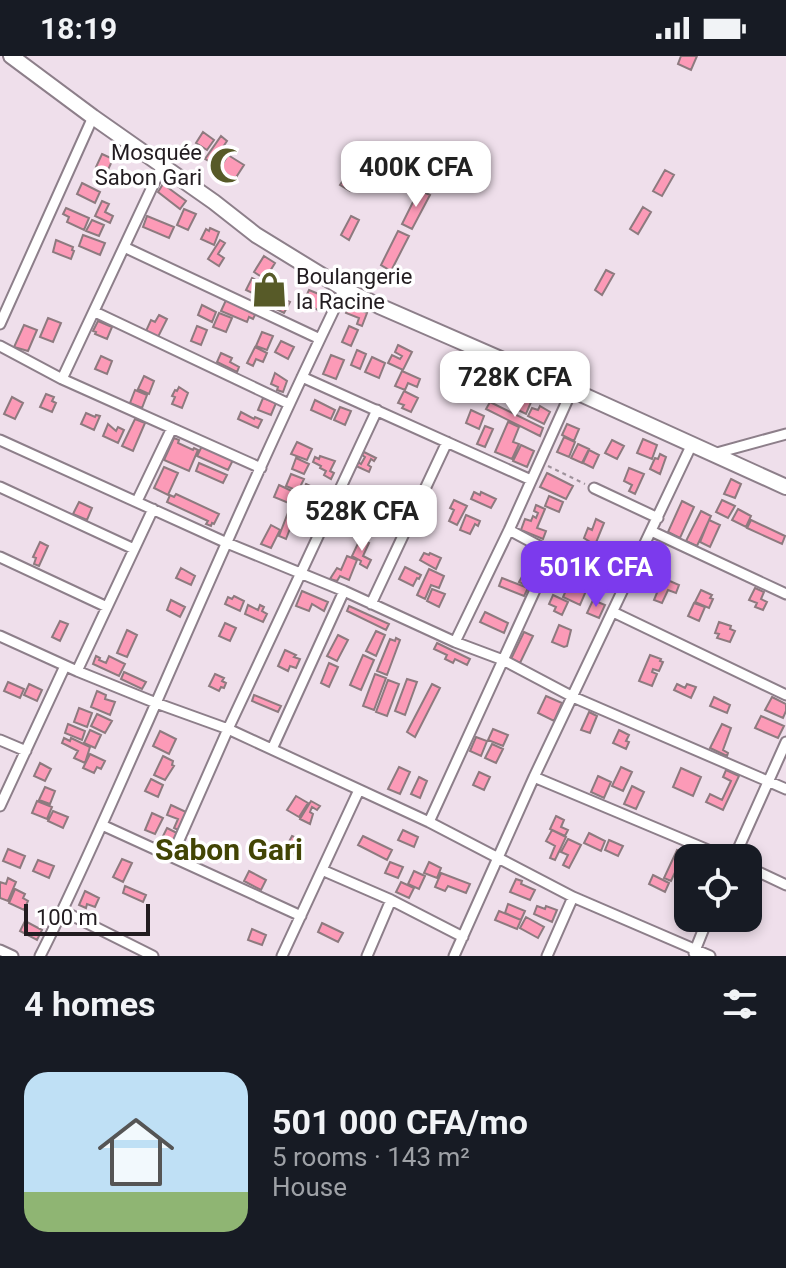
<!DOCTYPE html>
<html lang="en">
<head>
<meta charset="utf-8">
<style>
	body { margin:0; font-family:Roboto,sans-serif; background:#242831; color:#f1f3f6; height:100vh; display:flex; flex-direction:column; font-size:30px; white-space:nowrap }
	* { box-sizing:border-box; margin:0 }
	p { font-size:26px; color:#9ea1a6 }
	.icon { flex:none; width:44px; height:44px; fill:none; stroke:currentColor; stroke-width:2; stroke-linecap:round; stroke-linejoin:round }
	.map { position:relative; height:900px; overflow:hidden }
	.drawer { display:flex; flex-direction:column; background:#171b24; flex:1 }
	.drawer>* { flex:none }
	.controls { position:absolute; left:674px; top:788px; display:grid; gap:16px }
	.controls a { display:grid; place-items:center; width:88px; height:88px; border-radius:16px; background:#171b24; box-shadow:0 4px 12px #0003; font-size:40px }
	.scale { position:absolute; left:24px; bottom:20px; width:126px; box-sizing:border-box; padding-left:8px; border:4px solid #221c20; border-top:0; font-size:22px; line-height:28px; white-space:nowrap; color:#221c20; -webkit-text-stroke:6px #fff; paint-order:stroke }
	.price { position:absolute; translate:-50% -68px; padding:0 18px; border-radius:16px; background:#fff; color:#222; font-size:26px; line-height:52px; filter:drop-shadow(0 2px 4px #0008) }
	.price::after { content:''; position:absolute; left:50%; top:48px; width:24px; height:18px; margin-left:-12px; background:inherit; clip-path:polygon(0 0,100% 0,50% 100%) }
	.price.current { background:#7c3aed; color:#fff }
	ul { padding:0; list-style:none }
	li { display:flex; align-items:center; gap:24px; height:200px; padding:0 24px }
	li span { display:grid; place-items:center; flex:none; width:224px; height:160px; border-radius:24px; color:#555 }
	li>.icon { margin-inline-start:auto }
	span .icon { width:96px; height:96px; fill:#fffc; stroke-width:1 }
	li b { font-size:34px }
	h2 { display:flex; justify-content:space-between; align-items:center; height:96px; padding:0 24px; font-size:34px }
	.status { display:flex; justify-content:space-between; align-items:center; height:56px; padding:0 40px; background:#171b24; direction:ltr }
	.status svg { height:22px; fill:currentColor }
	.map>svg:first-child { display:block }
	.building { fill:#fc9ab7; stroke:#8d7a7f; stroke-width:2 }
	.lines { fill:none; stroke-linecap:round; stroke-linejoin:round }
	.street-casing { stroke:#8d7f8a; stroke-width:13 }
	.secondary-casing { stroke:#8d7f8a; stroke-width:18 }
	.path { stroke:#9e929b; stroke-width:2; stroke-dasharray:4 4; stroke-linecap:butt }
	.street { stroke:#fff; stroke-width:9 }
	.secondary { stroke:#fff; stroke-width:14 }
	.labels { text-anchor:middle; stroke-width:7; stroke-linejoin:round; paint-order:stroke }
	.poi-label { font-size:22px; fill:#221c20; stroke:#fff; text-anchor:end }
	.district-label { font-size:30px; font-weight:bold; fill:#424404; stroke:#fff }
</style>
</head>
<body>
<div class="status"><b>18:19</b><svg viewBox="0 0 49 12"><path d="M0 12V9h3v3zM5 12V6h3v6zM10 12V3h3v9zM15 12V0h3v12zM26 1h20v11H26zM47 4h2v5h-2z"/></svg></div>
<div class="map">
<svg width="786" height="900" viewBox="0 0 786 900">
	<rect width="100%" height="100%" fill="#efdfeb"/>
	<path class="building" d="M681,0h16l-6,14 -13,-6z
		M203,76l11,8 -7,10 -11,-7z
		M221,80l6,5 -15,22 -7,-4z
		M102,98l11,5 -6,13 -11,-5z
		M228,99l16,10 -9,14 -16,-9z
		M360,99l10,6 -20,30 -10,-6z
		M665,114l9,5 -12,21 -9,-5z
		M82,127l18,9 -5,11 -18,-9z
		M163,128l23,17 -6,8 -22,-17z
		M419,134l11,5 -18,34 -10,-5z
		M102,145l7,3 -4,8 8,4 -3,7 -15,-7z
		M643,151l8,5 -13,22 -8,-5z
		M66,152l23,10 -5,12 -17,-8 2,-5 -6,-3z
		M184,153l12,5 -8,16 -11,-5z
		M147,160l27,11 -5,11 -26,-11z
		M351,160l8,4 -10,20 -8,-5z
		M92,164l12,5 -5,11 -13,-5z
		M210,172l9,4 -5,13 -13,-6 5,-10 3,2z
		M398,175l11,5 -18,35 -10,-6z
		M83,179l22,8 -5,12 -21,-9z
		M56,184l17,7 -1,3 2,1 -3,8 -18,-7z
		M220,184l5,3 -7,11 6,4 -5,8 -11,-7z
		M264,200l11,7 -10,16 -11,-7z
		M606,214l8,4 -12,21 -7,-5z
		M252,222l12,6 -5,12 -13,-6z
		M309,234l17,7 -6,14 -17,-8z
		M277,240l13,6 -6,11 -12,-6z
		M226,244l30,13 -3,6 -4,-2 -2,5 -26,-11z
		M202,249l14,7 -4,10 -14,-7z
		M349,249l18,8 -5,13 -5,-2 2,-6 -13,-5z
		M219,257l13,5 -6,14 -13,-5z
		M159,259l8,4 -9,18 -12,-6 5,-11 4,2z
		M48,262l13,5 -8,19 -13,-5z
		M98,265l14,6 -5,12 -12,-5 1,-2 -3,-1z
		M24,269l13,5 -9,21 -14,-4z
		M197,270l10,4 -6,15 -10,-4z
		M349,270l9,4 -7,16 -9,-4z
		M262,276l11,4 -6,14 -11,-4z
		M281,285l13,6 -6,12 -13,-7z
		M398,289l14,7 -9,18 -15,-7 4,-8 8,4 2,-3 -7,-4z
		M255,291l12,6 -4,9 -7,-3 -3,7 -6,-3z
		M357,294l9,4 -6,15 -9,-4z
		M221,297l11,5 -2,4 9,5 -2,5 -20,-10z
		M331,299l13,5 -8,19 -13,-5z
		M101,300l11,5 -5,13 -12,-5z
		M372,301l13,6 -6,15 -14,-6z
		M490,314l11,6 -2,5 -7,-3 -10,22 -5,-3z
		M402,315l18,8 -3,8 -9,-4 -3,7 -10,-4z
		M275,317l12,8 -4,11 -6,-2 1,-3 -7,-3z
		M144,320l10,5 -5,13 -11,-5z
		M466,321l12,5 -6,14 -12,-5z
		M179,331l9,6 -6,15 -10,-4 3,-7 -3,-1 3,-6 2,1z
		M135,334l12,5 -5,13 -12,-5z
		M404,335l14,7 -7,14 -9,-4 2,-3 -6,-2z
		M46,338l8,3 -2,4 4,2 -4,9 -12,-5z
		M12,341l11,6 -8,16 -11,-5z
		M519,341l12,5 -5,12 -12,-6z
		M263,342l13,5 -5,12 -13,-5z
		M315,344l20,10 -4,9 -20,-9z
		M490,346l53,26 -3,8 -54,-27z
		M540,350l10,6 -6,12 -16,-8 4,-8 6,2z
		M340,351l11,4 -6,14 -11,-5z
		M471,354l13,6 -5,13 -13,-6z
		M241,356l13,7 1,-2 7,3 -4,8 -20,-9z
		M86,357l9,4 1,-2 4,1 -6,14 -13,-6z
		M135,363l10,4 -12,28 -11,-5z
		M508,366l11,5 -6,15 6,2 -7,15 -17,-7z
		M108,368l8,7 2,-4 6,3 -6,13 -15,-7z
		M567,368l12,5 -5,12 -12,-6z
		M485,370l8,3 -8,18 -8,-3z
		M564,381l11,5 -6,15 -12,-5z
		M174,382l5,2 -1,3 15,7 1,-2 4,2 -9,21 -25,-11z
		M643,383l14,6 -5,14 -15,-6z
		M612,384l12,6 -7,13 -12,-6z
		M297,386l15,7 -5,11 -16,-6z
		M578,388l11,5 -7,14 -11,-5z
		M521,389l13,6 -7,16 -14,-6z
		M202,390l31,14 -5,10 -31,-14z
		M589,394l10,5 -6,13 -10,-5z
		M364,396l12,6 -2,3 -3,-2 -3,6 3,2 -2,5 -13,-6 2,-4 3,2 4,-7 -3,-2z
		M660,398l6,3 -6,17 -10,-5 5,-11 3,1z
		M320,400l15,5 -5,10 4,2 -3,6 -7,-4 2,-4 -6,-3 1,-2 -8,-4 2,-5 4,2z
		M296,402l13,6 -5,10 -12,-5z
		M199,407l28,12 -4,8 -27,-12z
		M164,411l14,6 -10,22 -14,-7z
		M629,412l15,6 -9,20 -6,-3 3,-6 -8,-4z
		M547,417l26,13 -7,13 -26,-12z
		M291,418l13,5 -6,12 -12,-5z
		M731,423l10,5 -6,14 -11,-4z
		M306,428l25,12 -4,6 -24,-11z
		M279,429l17,8 -5,11 -17,-7z
		M474,436l6,3 1,-3 15,7 -5,9 -20,-9z
		M176,438l43,20 -5,10 -2,-1 -1,3 -5,-2 2,-3 -41,-19 3,-7 4,2z
		M549,440l14,6 -4,10 -14,-6z
		M312,441l4,2 -2,4 11,5 -4,8 -20,-9 3,-7 5,3z
		M454,444l13,6 -10,19 -8,-4 5,-11 -4,-2z
		M722,444l13,6 -7,12 -12,-6z
		M682,445l12,6 -14,31 -12,-6z
		M79,446l13,6 -5,12 -14,-6z
		M536,449l9,4 -8,19 9,3 -3,8 -22,-9 4,-11 6,2 2,-5 3,2 2,-5 -4,-2z
		M738,453l13,7 -5,11 -14,-7z
		M289,454l7,3 -10,26 -7,-3z
		M701,455l10,5 -14,30 -11,-5z
		M466,459l14,6 -2,5 -3,-2 -5,10 -10,-4z
		M350,461l13,6 -4,10 -14,-6z
		M596,463l8,4 -9,22 -11,-7 4,-10 4,2z
		M709,464l11,5 -10,22 -10,-5z
		M751,464l34,16 -3,8 -35,-16z
		M271,469l9,5 -9,18 -10,-4z
		M360,483l9,4 -6,13 8,4 -4,8 -7,-4 1,-3 -9,-5z
		M40,486l8,4 -9,20 -5,-2 2,-6 -3,-1z
		M424,497l5,2 1,-2 11,5 -5,11 -16,-9z
		M347,500l10,4 -8,20 -9,-4 -3,5 -7,-2 7,-11 4,2z
		M533,501l8,3 -11,27 -11,-5z
		M405,511l16,8 -2,4 -2,-1 -4,8 -14,-7z
		M181,512l14,8 -4,9 -15,-7z
		M429,513l15,7 -5,12 -8,-3 -6,14 -8,-4z
		M502,522l26,10 -4,8 -25,-10z
		M663,522l16,7 -3,8 -8,-3 -6,13 -8,-3z
		M569,528l17,7 -6,14 -17,-8z
		M755,532l9,4 -3,7 6,3 -4,8 -8,-3 2,-4 -8,-3z
		M432,533l13,5 -6,13 -12,-6z
		M701,534l11,5 -2,3 3,1 -4,9 -14,-6z
		M302,535l26,11 -4,9 -12,-7 -3,7 -13,-5z
		M553,539l15,7 -6,13 -8,-4 2,-4 -7,-3z
		M234,540l10,5 -4,10 -15,-7 3,-7 4,2z
		M171,544l14,7 -5,10 -13,-7z
		M593,544l12,5 -6,13 -12,-5z
		M694,547l11,4 -6,14 -11,-5z
		M248,549l10,5 2,-5 4,2 -2,4 5,3 -4,8 -18,-8z
		M349,550l40,18 -3,6 -39,-19z
		M485,556l23,11 -4,10 -24,-11z
		M60,565l8,3 -8,17 -8,-4z
		M719,566l12,4 -1,3 5,2 -5,11 -13,-4 2,-4 -4,-1z
		M225,567l11,5 -6,13 -11,-5z
		M559,569l12,5 -4,16 -3,1 -12,-5z
		M127,574l10,5 -10,22 -10,-4z
		M376,575l9,4 -9,21 -10,-5z
		M524,576l9,4 -13,27 -9,-4z
		M338,579l10,5 -11,21 -10,-5z
		M396,582l4,2 -13,35 -10,-4 13,-32 5,2z
		M437,587l33,16 -3,6 -12,-6 -2,4 -8,-4 2,-4 -13,-6z
		M285,594l11,5 -2,2 6,2 -4,9 -6,-2 -2,5 -10,-5z
		M363,599l11,5 -13,30 -11,-5z
		M650,599l11,4 -1,2 3,1 -4,9 -6,-2 -1,3 5,2 -5,12 -13,-5z
		M96,600l4,2 -1,2 7,3 3,-7 16,8 -6,12 -26,-12z
		M329,607l9,4 -9,20 -8,-4z
		M124,616l22,10 -4,7 -21,-10z
		M215,618l9,4 -2,3 4,2 -2,5 -3,-1 -2,4 -10,-5z
		M375,618l11,4 -12,32 -11,-4z
		M407,623l10,3 -12,33 -10,-4z
		M388,624l11,4 -12,32 -11,-4z
		M8,626l16,7 -4,9 -16,-7z
		M29,628l13,6 -5,11 -13,-6z
		M432,628l8,4 -25,49 -8,-5z
		M677,628l8,4 2,-4 9,3 -5,11 -17,-8z
		M97,635l9,4 -1,4 10,3 -5,13 -19,-8z
		M254,639l27,11 -3,6 -26,-11z
		M546,640l16,7 -8,18 -16,-8z
		M714,641l16,8 -3,8 -17,-7z
		M772,641l14,7v7l-3,7 -18,-8z
		M79,652l13,5 -5,14 -13,-5z
		M589,656l8,4 -7,17 -9,-3z
		M97,658l15,7 -7,12 -14,-7z
		M761,660l23,10 -6,12 -23,-10z
		M68,668l17,7 -3,9 -17,-7z
		M722,668l9,4 -8,22 5,3 -1,3 -17,-8z
		M493,673l15,6 -5,11 -15,-6z
		M90,674l11,5 -6,13 -11,-5z
		M619,674l10,5 -3,6 3,1 -3,7 -13,-6z
		M160,675l16,8 -7,15 -16,-8z
		M476,681l11,4 -6,15 -11,-5z
		M64,682l6,3 1,-3 19,9 -5,16 -11,-5 4,-7 -16,-8z
		M492,688l11,5 -7,14 -11,-5z
		M90,698l15,7 -4,8 -4,-2 -3,6 -11,-5z
		M163,700l10,5 -1,4 2,1 -9,14 -11,-5z
		M40,707l11,6 -6,12 -11,-5z
		M399,711l11,5 -10,22 -12,-5z
		M621,711l11,5 -9,19 -11,-5z
		M681,712l20,9 -8,19 -20,-9z
		M726,714l13,6 -16,34 -17,-8 4,-8 12,6 9,-19 -8,-4z
		M479,716l11,5 -6,13 -11,-5z
		M598,720l13,6 -7,16 -13,-6z
		M419,721l8,4 -7,17 -9,-4z
		M151,723l12,6 -5,12 -13,-6z
		M632,730l12,6 -8,17 -12,-5z
		M45,731l10,4 -5,13 -11,-4z
		M296,740l12,7 -9,14 -12,-7z
		M37,745l15,6 -5,12 -15,-6z
		M311,745l9,5 -3,4 -5,-3 -2,5 3,2 -3,10 -10,-5z
		M171,749l15,7 -8,18 -4,-2 4,-9 -11,-4z
		M53,755l15,6 -5,11 -15,-7z
		M152,757l11,5 -8,16 -10,-4z
		M556,760l8,4 -3,7 7,3 -3,6 -15,-7z
		M167,772l10,5 -8,16 -10,-5z
		M403,774l15,7 -4,10 -16,-7z
		M552,774l14,7 -11,23 -5,-2 5,-12 -9,-5z
		M589,777l16,8 -4,10 -17,-8z
		M292,780l11,5 -7,14 -11,-6z
		M363,780l29,14 -5,10 -29,-15z
		M568,783l13,6 -12,23 -6,-3 5,-10 -7,-3z
		M609,784l14,6 -5,10 -13,-6z
		M687,792l8,4 -3,6h-4v9l-3,6 -8,-3z
		M8,793l17,7 -5,12 -17,-7z
		M677,794l7,3 -13,28 -7,-3z
		M122,803l10,4 -9,19 -10,-5z
		M38,804l16,6 -5,12 -16,-7z
		M390,806l13,5 -5,11 -13,-5z
		M429,806l12,6 -4,10 -13,-5z
		M249,815l17,9 -5,10 -17,-9z
		M414,815l11,5 -6,13 -11,-5z
		M441,817l29,11 -4,9 -18,-7 -3,5 -10,-4z
		M653,819l16,8 -4,9 -16,-8z
		M8,822l8,4 -8,19 -8,-3v-16l6,2z
		M516,823l6,2 -1,3 14,6 -5,10 -20,-8z
		M401,826l13,6 -5,10 -13,-6z
		M125,830l21,9 -3,7 -20,-9z
		M15,833l10,5 -2,4 5,3 -4,9 -15,-7z
		M85,835l14,7 -4,9 -8,-3 -1,4 -7,-3z
		M508,848l17,7 -4,9 -16,-7z
		M537,850l8,3 1,-3 11,4 -5,12 -18,-8z
		M499,855l22,9 -4,9 -22,-9z
		M526,861l18,10 -6,11 -18,-10z
		M25,865l17,9 -5,10 -17,-9z
		M322,867l21,10 -5,9 -20,-10z
		M252,873l14,6 -4,10 -14,-5z"/>
	<g class="lines">
		<defs>
			<path id="street" d="M124,191l196,92
				M95,256l194,92
				M0,268l93,-207
				M0,290l62,33 199,89
				M302,321l229,103
				M62,323l100,-213
				M0,384l227,103 117,48 111,51 48,18 70,37 213,92
				M713,398l73,-20
				M0,431l134,62
				M594,432l64,30
				M137,445l35,-73
				M509,474l43,23 74,32
				M651,475l135,63
				M0,501l107,50
				M371,548l76,-162
				M613,556l173,83
				M0,580l77,35 79,32 72,26 201,93 144,75 137,59
				M455,586l54,-112 63,-140
				M77,615l76,-162
				M0,684l26,11
				M272,693l72,-158
				M534,721l193,81
				M0,750l65,-140
				M429,766l123,-269
				M102,769l199,91
				M172,800l56,-127 149,-319
				M734,802l52,-116
				M748,811l38,18
				M322,814l69,30 72,37
				M63,855l90,45
				M0,894l13,6
				M694,897l14,-35
				M40,900c39,-77 73,-157 109,-237 63,-144 126,-288 195,-430
				M282,900l77,-166
				M367,900l24,-56
				M454,900l80,-179 158,-333
				M547,900l26,-59"/>
			<path id="secondary" d="M11,0l82,61 121,85 42,33 88,54 35,17 193,84 214,97"/>
		</defs>
		<use href="#street" class="street-casing"/>
		<use href="#secondary" class="secondary-casing"/>
		<path class="path" d="M548,410l37,18"/>
		<use href="#street" class="street"/>
		<use href="#secondary" class="secondary"/>
	</g>
	<defs>
		<symbol id="mosque-bare" viewBox="-9 -9 18 18"><path d="M3.5-4.9A6 6 0 1 0 3.5 4.9A5 5 0 1 1 3.5-4.9Z" fill="#575a28" stroke="#fff" stroke-width="2.5" paint-order="stroke"/></symbol>
		<symbol id="shop-bare" viewBox="-9 -9 18 18"><path d="M-5-2.5h2.3a2.7 3.5 0 0 1 5.4 0H5L5.5 6h-11ZM-1.5-2.5h3a1.5 2.3 0 0 0-3 0Z" fill="#575a28" stroke="#fff" stroke-width="2.5" paint-order="stroke"/></symbol>
	</defs>
	<g fill-rule="evenodd">
		<use href="#mosque-bare" x="202" y="84" width="51" height="51"/>
		<use href="#shop-bare" x="244" y="208" width="51" height="51"/>
	</g>
	<g class="labels">
		<g class="poi-label">
			<text x="202" y="104">Mosquée<tspan x="202" dy="25">Sabon Gari</tspan></text>
			<text x="296" y="228" text-anchor="start">Boulangerie<tspan x="296" dy="25">la Racine</tspan></text>
		</g>
		<g class="district-label">
			<text x="229" y="804">Sabon Gari</text>
		</g>
	</g>
</svg>
<div class="controls">
<a><svg class="icon" aria-label="locate" viewBox="0 0 24 24"><circle cx="12" cy="12" r="6"/><path d="M12 2v4M12 18v4M2 12h4M18 12h4"/></svg></a>
</div>
<div class="scale">100 m</div>
<b class="price" style="left:416px;top:153px">400K CFA</b>
<b class="price" style="left:515px;top:363px">728K CFA</b>
<b class="price" style="left:362px;top:497px">528K CFA</b>
<b class="price current" style="left:596px;top:553px">501K CFA</b>
</div>
<section class="drawer">
<h2>4 homes<svg class="icon" aria-label="filters" viewBox="0 0 24 24"><path d="M4 7h16M4 17h16"/><circle cx="9" cy="7" r="2"/><circle cx="15" cy="17" r="2"/></svg></h2>
<ul>
<li><span style="background:linear-gradient(#bfe0f5 75%,#8fb573 0)"><svg class="icon" aria-label="home" viewBox="0 0 24 24"><path d="M3 11l9-7 9 7M6 9v11h12V9"/></svg></span><div><b>501 000 CFA/mo</b><p>5 rooms · 143 m²</p><p>House</p></div></li>
</ul>
</section>
</body>
</html>
